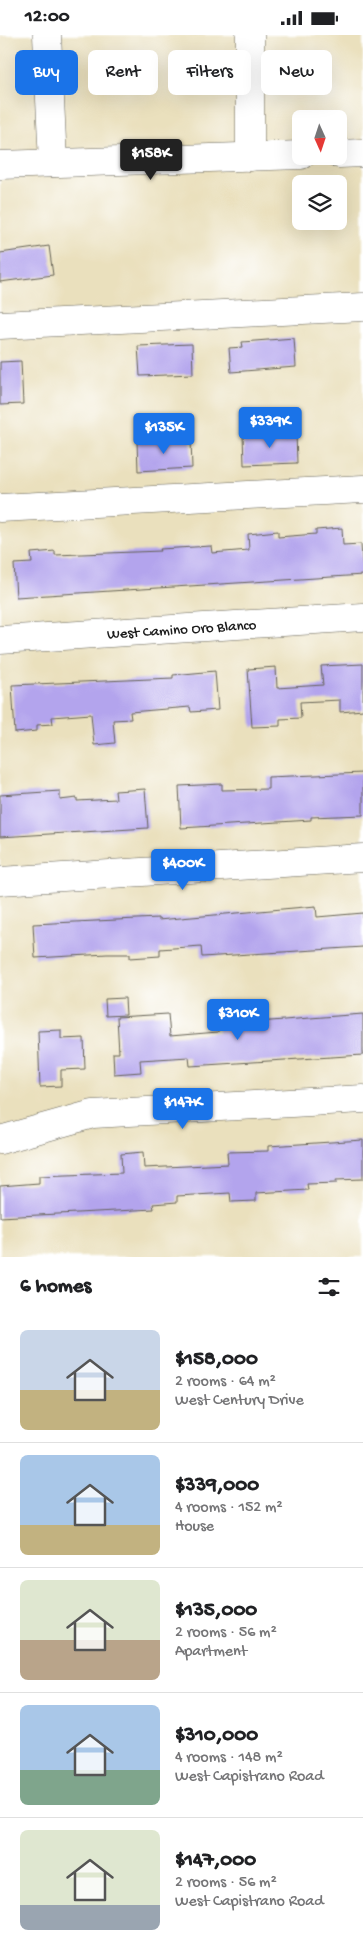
<!DOCTYPE html>
<html lang="en">
<head>
<meta charset="utf-8">
<style>
	body { margin:0; font-family:"Gochi Hand",sans-serif; background:#f2f2f2; color:#202124; height:100vh; display:flex; flex-direction:column; font-size:19px; white-space:nowrap }
	* { box-sizing:border-box; margin:0 }
	p { font-size:16px; color:#757577 }
	.icon { flex:none; width:28px; height:28px; fill:none; stroke:currentColor; stroke-width:2; stroke-linecap:round; stroke-linejoin:round }
	.map { position:relative; height:1222px; overflow:hidden }
	.details { display:flex; flex-direction:column; background:#fff; flex:1 }
	.details>* { flex:none }
	.hud { position:absolute; left:15px; top:15px; width:334px; height:45px; display:flex; gap:10px }
	.needle { width:32px; rotate:177deg }
	.buttons { position:absolute; left:292px; top:75px; display:grid; gap:10px }
	.buttons a { display:grid; place-items:center; width:55px; height:55px; border-radius:8px; background:#fff; box-shadow:0 5px 20px #0002; font-size:25px }
	.price { position:absolute; translate:-50% -42px; padding:0 11px; border-radius:5px; background:#1a73e8; color:#fff; font-size:16px; line-height:32px; filter:drop-shadow(0 1px 2px #0008) }
	.price::after { content:''; position:absolute; left:50%; top:30px; width:15px; height:11px; margin-left:-8px; background:inherit; clip-path:polygon(0 0,100% 0,50% 100%) }
	.price.on { background:#222; color:#fff }
	ul { padding:0; list-style:none }
	li { display:flex; align-items:center; gap:15px; height:125px; padding:0 20px }
	li+li { border-top:1px solid #e0e0e0 }
	li span { display:grid; place-items:center; flex:none; width:140px; height:100px; border-radius:8px; color:#555 }
	li>.icon { margin-inline-start:auto }
	span .icon { width:60px; height:60px; fill:#fffc; stroke-width:1 }
	li b { font-size:21px }
	h2 { display:flex; justify-content:space-between; align-items:center; height:60px; padding:0 20px; font-size:21px }
	.chip { padding:0 18px; border-radius:8px; background:#fff; box-shadow:0 5px 20px #0002; font-size:18px; line-height:45px }
	.chip.on { background:#1a73e8; color:#fff }
	.status { display:flex; justify-content:space-between; align-items:center; height:35px; padding:0 25px; background:#fff; direction:ltr }
	.status svg { height:14px; fill:currentColor }
	.map>svg:first-child { display:block }
	.building { fill:#b3a4ed }
	.lines { fill:none; stroke-linecap:round; stroke-linejoin:round }
	.minor-casing { stroke:#646154; stroke-width:29 }
	.minor { stroke:#fff; stroke-width:28 }
	.labels { text-anchor:middle; stroke-width:4; stroke-linejoin:round; paint-order:stroke }
	.street-label { font-size:15px; fill:#1c1c1c; stroke:#fff }
</style>
</head>
<body>
<div class="status"><b>12:00</b><svg viewBox="0 0 49 12"><path d="M0 12V9h3v3zM5 12V6h3v6zM10 12V3h3v9zM15 12V0h3v12zM26 1h20v11H26zM47 4h2v5h-2z"/></svg></div>
<div class="map">
<svg width="363" height="1222" viewBox="0 0 363 1222">
	<rect width="100%" height="100%" fill="#fff"/>
	<filter id="ink" filterUnits="userSpaceOnUse"><feTurbulence type="fractalNoise" baseFrequency=".02" numOctaves="2"/><feDisplacementMap in="SourceGraphic" scale="10" xChannelSelector="R" yChannelSelector="G"/><feConvolveMatrix kernelMatrix="1 2 1 2 8 2 1 2 1" color-interpolation-filters="sRGB"/></filter>
	<filter id="wash" filterUnits="userSpaceOnUse"><feTurbulence type="fractalNoise" baseFrequency=".0096" numOctaves="4" result="noise"/><feDisplacementMap in="SourceGraphic" scale="20" xChannelSelector="R" yChannelSelector="G"/><feGaussianBlur stdDeviation="1.12" result="paint"/><feColorMatrix in="noise" values="0 0 0 0 0 0 0 0 0 0 0 0 0 0 0 0 0 1.4 0 .05"/><feComposite in="paint" operator="in"/></filter>
	<g filter="url(#wash)">
		<rect width="100%" height="100%" fill="#eae0bd"/>
		<g id="blocks">
			<path class="building" d="M49,211l4,29 -53,7v-29z
				M294,303l2,29 -65,5 -2,-24 14,-1 -1,-5z
				M192,309l1,30 -53,2 -2,-30z
				M21,326l2,43 -23,1v-43z
				M296,398l1,30 -53,2 -1,-30z
				M191,404l1,29 -54,3 -1,-30z
				M342,493l1,17 18,-1 2,31 -347,22 -2,-33 18,-1 -1,-10 24,-2v4l106,-4 -1,-2 51,-3 1,7 37,-3 -1,-16 30,-3v6l38,-3v-4z
				M363,629v46l-23,2v-12l-40,2 1,16 -21,1v7l-28,1 -4,-58 28,-2 1,21 46,-3 -2,-19z
				M215,636l3,39 -27,2 -1,-5 -60,5 1,7 -18,1 2,23 -21,2 -3,-31 -39,3 1,7 -16,1v6l-22,2 -3,-48 161,-7v-3z
				M363,738v42l-52,2v3l-130,8 -2,-42 43,-2v6l46,-1v-12z
				M145,754l3,39 -148,9v-42l60,-4v9l17,-2v3l39,-2 -1,-8z
				M316,871l1,11 46,-4v34l-161,10 -1,-11 -41,3v7l-30,2v-4h-23l-72,4 -2,-34 125,-6v2z
				M125,963l1,17 -20,1 -1,-17z
				M168,979l2,22 48,-4v-7l145,-11v41l-173,11 -1,-9 -49,3 1,12 -27,2 -1,-21h6l-2,-36z
				M61,995v9l23,-1 1,31 -24,1v16l-21,1 -2,-56z
				M363,1105v39l-27,1 1,3 -30,1 1,6 -52,3v8l-25,1 -1,-9 -53,3v6l-24,2 1,5 -154,8v-31l39,-3v-7l83,-3 -1,-19 22,-2 1,16 84,-4 -1,-12 41,-1v-5z"/>
		</g>
	</g>
	<g filter="url(#ink)">
		<use href="#blocks" fill-opacity="0" stroke="#646154" stroke-width="1"/>
		<g class="lines">
			<defs>
				<g id="minor">
					<path d="M47,0l6,128"/>
					<path d="M250,0v122"/>
					<path d="M339,119l24,-1"/>
					<path d="M0,130l301,-10"/>
					<path d="M0,290l363,-18"/>
					<path d="M0,473l363,-19"/>
					<path id="s1" d="M0,605l363,-23"/>
					<path d="M0,846l363,-23"/>
					<path d="M0,1105l93,-26 270,-15"/>
				</g>
			</defs>
			<use href="#minor" class="minor-casing"/>
			<use href="#minor" class="minor"/>
		</g>
	</g>
	<g class="labels">
		<g class="street-label">
			<text dy="5" stroke="none"><textPath href="#s1" startOffset="182">West Camino Oro Blanco</textPath></text>
		</g>
	</g>
</svg>
<div class="buttons">
<a><svg class="needle" viewBox="-14 -14 28 28"><path d="M0-13l5 13h-10z" fill="#e53935"/><path d="M0 13l5-13h-10z" fill="#757577"/></svg></a>
<a><svg class="icon" aria-label="layers" viewBox="0 0 24 24"><path d="M12 4l9 5-9 5-9-5zM3 14l9 5 9-5"/></svg></a>
</div>
<b class="price on" style="left:151px;top:146px">$158K</b>
<b class="price" style="left:270px;top:414px">$339K</b>
<b class="price" style="left:164px;top:420px">$135K</b>
<b class="price" style="left:183px;top:856px">$400K</b>
<b class="price" style="left:238px;top:1006px">$310K</b>
<b class="price" style="left:183px;top:1095px">$147K</b>
<div class="hud">
<a class="chip on">Buy</a>
<a class="chip">Rent</a>
<a class="chip">Filters</a>
<a class="chip">New</a>
</div>
</div>
<section class="details">
<h2>6 homes<svg class="icon" aria-label="filters" viewBox="0 0 24 24"><path d="M4 7h16M4 17h16"/><circle cx="9" cy="7" r="2"/><circle cx="15" cy="17" r="2"/></svg></h2>
<ul>
<li><span style="background:linear-gradient(#c9d6e8 60%,#c2b280 0)"><svg class="icon" aria-label="home" viewBox="0 0 24 24"><path d="M3 11l9-7 9 7M6 9v11h12V9"/></svg></span><div><b>$158,000</b><p>2 rooms · 64 m²</p><p>West Century Drive</p></div></li>
<li><span style="background:linear-gradient(#a9c7e8 70%,#c2b280 0)"><svg class="icon" aria-label="home" viewBox="0 0 24 24"><path d="M3 11l9-7 9 7M6 9v11h12V9"/></svg></span><div><b>$339,000</b><p>4 rooms · 152 m²</p><p>House</p></div></li>
<li><span style="background:linear-gradient(#dfe7d0 60%,#b9a48a 0)"><svg class="icon" aria-label="home" viewBox="0 0 24 24"><path d="M3 11l9-7 9 7M6 9v11h12V9"/></svg></span><div><b>$135,000</b><p>2 rooms · 56 m²</p><p>Apartment</p></div></li>
<li><span style="background:linear-gradient(#a9c7e8 65%,#7fa58c 0)"><svg class="icon" aria-label="home" viewBox="0 0 24 24"><path d="M3 11l9-7 9 7M6 9v11h12V9"/></svg></span><div><b>$310,000</b><p>4 rooms · 148 m²</p><p>West Capistrano Road</p></div></li>
<li><span style="background:linear-gradient(#dfe7d0 75%,#9aa5b1 0)"><svg class="icon" aria-label="home" viewBox="0 0 24 24"><path d="M3 11l9-7 9 7M6 9v11h12V9"/></svg></span><div><b>$147,000</b><p>2 rooms · 56 m²</p><p>West Capistrano Road</p></div></li>
</ul>
</section>
</body>
</html>
